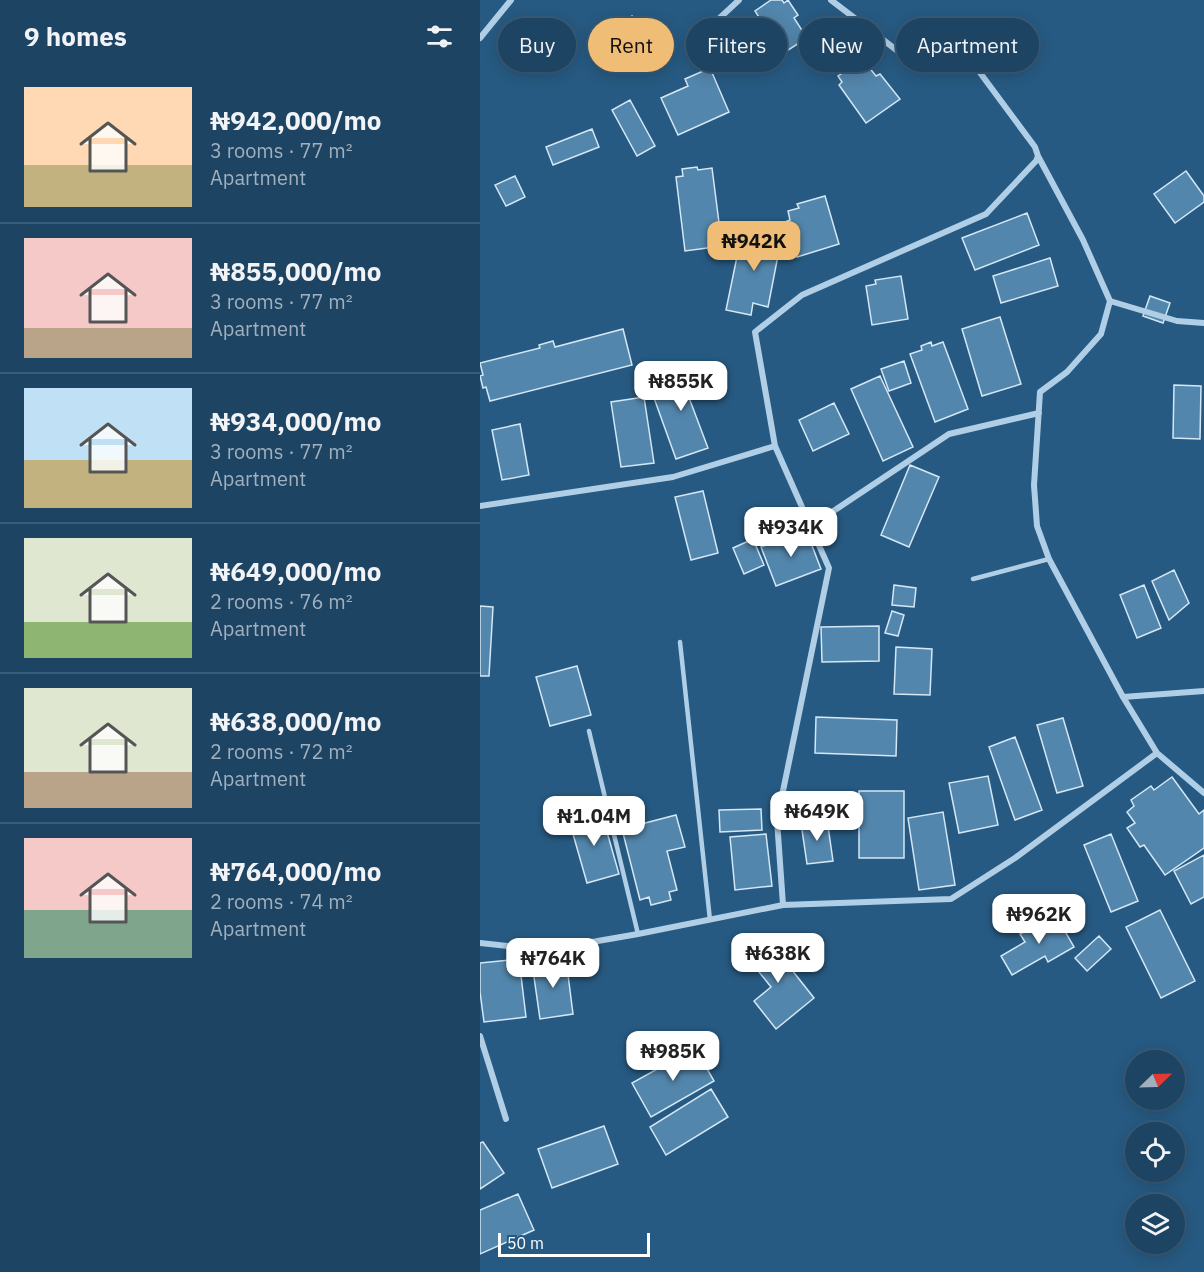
<!DOCTYPE html>
<html lang="en">
<head>
<meta charset="utf-8">
<style>
	body { margin:0; font-family:"IBM Plex Sans",sans-serif; background:#2a4e6b; color:#f1f3f6; height:100vh; display:flex; flex-direction:column; font-size:22px; white-space:nowrap }
	* { box-sizing:border-box; margin:0 }
	p { font-size:20px; color:#a0b0be }
	.icon { flex:none; width:33px; height:33px; fill:none; stroke:currentColor; stroke-width:2; stroke-linecap:round; stroke-linejoin:round }
	.map { position:relative; flex:1; overflow:hidden }
	.details { display:flex; flex-direction:column; background:#1d4462; width:480px }
	.details>* { flex:none }
	.hud { position:absolute; left:18px; top:18px; width:570px; height:54px; display:flex; gap:12px }
	.needle { width:39px; rotate:67deg }
	.fabs { position:absolute; left:645px; top:1050px; display:grid; gap:12px }
	.fabs a { display:grid; place-items:center; width:60px; height:60px; border-radius:50%; background:#1d4462; box-shadow:0 3px 15px #0003,0 0 0 2px #3b5c77; font-size:30px }
	.scale { position:absolute; left:18px; bottom:15px; width:152px; box-sizing:border-box; padding-left:6px; border:3px solid #fff; border-top:0; font-size:16px; line-height:21px; white-space:nowrap; color:#fff; -webkit-text-stroke:4px #275a82; paint-order:stroke }
	.price { position:absolute; translate:-50% -51px; padding:0 14px; border-radius:12px; background:#fff; color:#222; font-size:20px; line-height:39px; filter:drop-shadow(0 2px 3px #0008) }
	.price::after { content:''; position:absolute; left:50%; top:36px; width:18px; height:14px; margin-left:-9px; background:inherit; clip-path:polygon(0 0,100% 0,50% 100%) }
	.price.active { background:#efbd75; color:#111 }
	ul { padding:0; list-style:none }
	li { display:flex; align-items:center; gap:18px; height:150px; padding:0 24px }
	li+li { border-top:2px solid #3b5c77 }
	li span { display:grid; place-items:center; flex:none; width:168px; height:120px; border-radius:0px; color:#555 }
	li>.icon { margin-inline-start:auto }
	span .icon { width:72px; height:72px; fill:#fffc; stroke-width:1 }
	li b { font-size:26px }
	h2 { display:flex; justify-content:space-between; align-items:center; height:72px; padding:0 24px; font-size:26px }
	.pill { padding:0 21px; border-radius:27px; background:#1d4462; box-shadow:0 3px 15px #0003,0 0 0 2px #3b5c77; font-size:21px; line-height:54px }
	.pill.active { background:#efbd75; color:#111 }
	main { display:flex; flex:1; min-height:0 }
	.map>svg:first-child { display:block }
	.building { fill:#5386ac; stroke:#d3e7f5; stroke-width:1.5 }
	.lines { fill:none; stroke-linecap:round; stroke-linejoin:round }
	.service { stroke:#b0cfe7; stroke-width:4.5 }
	.minor { stroke:#b0cfe7; stroke-width:6 }
</style>
</head>
<body>
<main>
<section class="details">
<h2>9 homes<svg class="icon" aria-label="filters" viewBox="0 0 24 24"><path d="M4 7h16M4 17h16"/><circle cx="9" cy="7" r="2"/><circle cx="15" cy="17" r="2"/></svg></h2>
<ul>
<li><span style="background:linear-gradient(#ffd9b3 65%,#c2b280 0)"><svg class="icon" aria-label="home" viewBox="0 0 24 24"><path d="M3 11l9-7 9 7M6 9v11h12V9"/></svg></span><div><b>₦942,000/mo</b><p>3 rooms · 77 m²</p><p>Apartment</p></div></li>
<li><span style="background:linear-gradient(#f6c9c9 75%,#b9a48a 0)"><svg class="icon" aria-label="home" viewBox="0 0 24 24"><path d="M3 11l9-7 9 7M6 9v11h12V9"/></svg></span><div><b>₦855,000/mo</b><p>3 rooms · 77 m²</p><p>Apartment</p></div></li>
<li><span style="background:linear-gradient(#bfe0f5 60%,#c2b280 0)"><svg class="icon" aria-label="home" viewBox="0 0 24 24"><path d="M3 11l9-7 9 7M6 9v11h12V9"/></svg></span><div><b>₦934,000/mo</b><p>3 rooms · 77 m²</p><p>Apartment</p></div></li>
<li><span style="background:linear-gradient(#dfe7d0 70%,#8fb573 0)"><svg class="icon" aria-label="home" viewBox="0 0 24 24"><path d="M3 11l9-7 9 7M6 9v11h12V9"/></svg></span><div><b>₦649,000/mo</b><p>2 rooms · 76 m²</p><p>Apartment</p></div></li>
<li><span style="background:linear-gradient(#dfe7d0 70%,#b9a48a 0)"><svg class="icon" aria-label="home" viewBox="0 0 24 24"><path d="M3 11l9-7 9 7M6 9v11h12V9"/></svg></span><div><b>₦638,000/mo</b><p>2 rooms · 72 m²</p><p>Apartment</p></div></li>
<li><span style="background:linear-gradient(#f6c9c9 60%,#7fa58c 0)"><svg class="icon" aria-label="home" viewBox="0 0 24 24"><path d="M3 11l9-7 9 7M6 9v11h12V9"/></svg></span><div><b>₦764,000/mo</b><p>2 rooms · 74 m²</p><p>Apartment</p></div></li>
</ul>
</section>
<div class="map">
<svg width="724" height="1272" viewBox="0 0 724 1272">
	<rect width="100%" height="100%" fill="#275a82"/>
	<path class="building" d="M291,0h11l2,3 4,-3 10,15 -4,3 13,20 -25,16 -27,-43z
		M152,16l22,37 -8,5 2,2 -13,8 -1,-3 -9,6 -23,-37z
		M375,54l10,14 3,-2 8,10 4,-2 20,25 -34,24 -27,-38 3,-3 -4,-6 3,-2 -5,-7z
		M230,68l19,44 -51,23 -17,-37 27,-12 -3,-7z
		M150,100l25,46 -18,10 -25,-46z
		M112,129l7,18 -46,18 -7,-18z
		M217,167l1,3 14,-2 10,78 -37,5 -9,-74 7,-1 -1,-7z
		M706,171l18,25v6l-29,21 -21,-29z
		M35,176l10,21 -19,9 -11,-21z
		M345,196l14,48 -42,13 -10,-36 3,-1 -2,-9 11,-3 -2,-4z
		M547,213l12,32 -64,25 -13,-32z
		M280,230l22,5 -14,72 -15,-4 -2,12 -25,-5 14,-68 6,1 3,-11 10,2z
		M570,258l8,28 -57,17 -8,-27z
		M421,276l7,43 -36,6 -6,-39 10,-2 -1,-4z
		M670,296l20,7 -7,20 -20,-7z
		M520,317l21,67 -39,12 -20,-67z
		M143,329l9,36 -142,36 -4,-14 -3,1 -3,-12 3,-1 -3,-12 60,-15 -1,-3 14,-4 2,6z
		M451,342l1,4 11,-4 25,67 -33,13 -25,-68 12,-4 -1,-4z
		M424,361l7,22 -22,8 -8,-22z
		M211,365l9,26 -12,4 20,53 -32,11 -22,-61 12,-4 -7,-18z
		M400,376l33,71 -30,14 -32,-72z
		M694,385l27,1 -1,53 -27,-1z
		M164,397l10,66 -33,4 -10,-65z
		M354,403l15,31 -36,17 -14,-31z
		M40,424l9,51 -27,5 -10,-50z
		M430,465l29,12 -30,70 -28,-12z
		M223,491l15,62 -27,7 -16,-63z
		M326,530l15,39 -45,17 -15,-39z
		M273,539l11,26 -20,9 -11,-26z
		M694,570l15,33 -20,17 -17,-39z
		M414,585l22,3 -2,19 -22,-2z
		M664,585l17,43 -24,10 -17,-43z
		M0,606l13,1 -4,69h-9z
		M412,611l12,4 -6,21 -13,-3z
		M399,626v35l-57,1 -1,-35z
		M416,647l36,2 -2,46 -36,-1z
		M97,666l14,49 -41,11 -14,-49z
		M336,717l81,3 -1,36 -81,-3z
		M583,718l20,68 -26,7 -20,-68z
		M535,737l27,73 -27,10 -26,-73z
		M508,776l10,49 -39,8 -10,-50z
		M692,777l27,37 5,-4v38l-39,27 -21,-30 -4,2 -13,-19 8,-5 -8,-11 7,-6 -3,-6 20,-14 3,4z
		M379,791h45v67h-45z
		M281,809l1,21 -42,2 -1,-22z
		M121,811l18,63 -32,9 -18,-63z
		M463,812l12,73 -36,5 -11,-72z
		M196,815l9,32 -18,4 10,39 -8,2 2,8 -20,5 -2,-8 -9,3 -18,-71z
		M347,819l6,42 -26,3 -6,-41z
		M286,834l6,52 -37,4 -5,-53z
		M631,834l27,67 -27,11 -27,-67z
		M724,855v42l-13,7 -17,-33z
		M680,910l35,71 -34,17 -35,-71z
		M575,914l19,33 -26,15 -3,-6 -33,19 -11,-19 24,-14 -5,-8z
		M285,936l49,62 -38,31 -22,-28 17,-14 -27,-34z
		M619,936l12,13 -24,22 -12,-13z
		M39,959l7,58 -42,5 -4,-30v-29z
		M86,959l7,55 -33,5 -8,-56z
		M215,1048l19,33 -63,36 -19,-34z
		M231,1089l17,28 -62,38 -16,-28z
		M124,1126l14,38 -66,24 -14,-39z
		M3,1142l21,31 -24,16v-46z
		M38,1194l16,36 -54,24v-44z"/>
	<g class="lines">
		<path class="service" d="M493,579l76,-20
			M200,642l30,278
			M109,731l49,203"/>
		<path class="minor" d="M0,38l31,-38
			M215,41l44,-41
			M558,156l45,84 27,61 -9,33 -34,38 -27,20 -6,93 3,41 12,33 74,138 34,56 47,40
			M630,301l67,20 27,2
			M295,446l54,122 -52,252 6,85
			M0,506l193,-29 102,-31 -20,-114 47,-37 184,-81 50,-53 2,-5 -3,-9 -57,-77 -10,-7 -48,5 -89,-68
			M331,526l138,-92 90,-21
			M643,697l81,-6
			M0,943l66,7 92,-16 145,-29 168,-6 64,-41 142,-105
			M0,1036l26,83"/>
	</g>
</svg>
<div class="fabs">
<a><svg class="needle" viewBox="-14 -14 28 28"><path d="M0-13l5 13h-10z" fill="#e53935"/><path d="M0 13l5-13h-10z" fill="#a0b0be"/></svg></a>
<a><svg class="icon" aria-label="locate" viewBox="0 0 24 24"><circle cx="12" cy="12" r="6"/><path d="M12 2v4M12 18v4M2 12h4M18 12h4"/></svg></a>
<a><svg class="icon" aria-label="layers" viewBox="0 0 24 24"><path d="M12 4l9 5-9 5-9-5zM3 14l9 5 9-5"/></svg></a>
</div>
<div class="scale">50 m</div>
<b class="price active" style="left:274px;top:272px">₦942K</b>
<b class="price" style="left:201px;top:412px">₦855K</b>
<b class="price" style="left:311px;top:558px">₦934K</b>
<b class="price" style="left:337px;top:842px">₦649K</b>
<b class="price" style="left:114px;top:847px">₦1.04M</b>
<b class="price" style="left:559px;top:945px">₦962K</b>
<b class="price" style="left:298px;top:984px">₦638K</b>
<b class="price" style="left:73px;top:989px">₦764K</b>
<b class="price" style="left:193px;top:1082px">₦985K</b>
<div class="hud">
<a class="pill">Buy</a>
<a class="pill active">Rent</a>
<a class="pill">Filters</a>
<a class="pill">New</a>
<a class="pill">Apartment</a>
</div>
</div>
</main>
</body>
</html>
